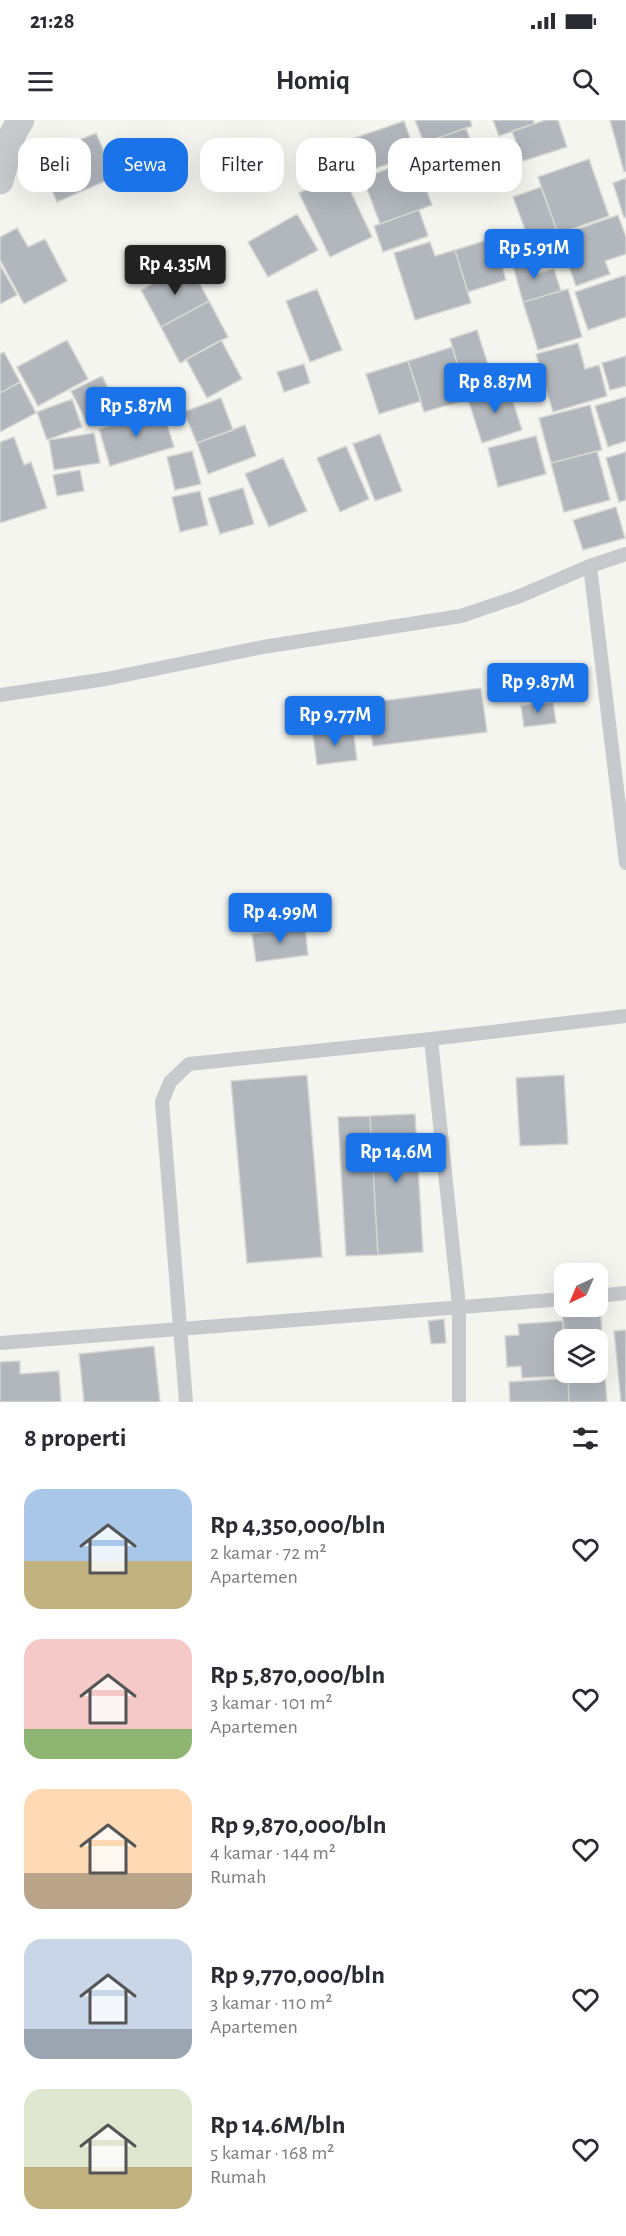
<!DOCTYPE html>
<html lang="id">
<head>
<meta charset="utf-8">
<style>
	body { margin:0; font-family:"Alegreya Sans",sans-serif; background:#f2f2f3; color:#2b2b33; height:100vh; display:flex; flex-direction:column; font-size:22px; white-space:nowrap }
	* { box-sizing:border-box; margin:0 }
	p { font-size:20px; color:#7c7c81 }
	.icon { flex:none; width:33px; height:33px; fill:none; stroke:currentColor; stroke-width:2; stroke-linecap:round; stroke-linejoin:round }
	.map { position:relative; height:1282px; overflow:hidden }
	.side { display:flex; flex-direction:column; background:#fff; flex:1 }
	.side>* { flex:none }
	.top-card { position:absolute; left:18px; top:18px; width:591px; height:54px; display:flex; gap:12px }
	.needle { width:39px; rotate:224deg }
	.tools { position:absolute; left:554px; top:1143px; display:grid; gap:12px }
	.tools a { display:grid; place-items:center; width:54px; height:54px; border-radius:12px; background:#fff; box-shadow:0 6px 24px #0002; font-size:30px }
	.price { position:absolute; translate:-50% -51px; padding:0 14px; border-radius:6px; background:#1a73e8; color:#fff; font-size:20px; line-height:39px; filter:drop-shadow(0 2px 3px #0008) }
	.price::after { content:''; position:absolute; left:50%; top:36px; width:18px; height:14px; margin-left:-9px; background:inherit; clip-path:polygon(0 0,100% 0,50% 100%) }
	.price.current { background:#222; color:#fff }
	ul { padding:0; list-style:none }
	li { display:flex; align-items:center; gap:18px; height:150px; padding:0 24px }
	li span { display:grid; place-items:center; flex:none; width:168px; height:120px; border-radius:18px; color:#555 }
	li>.icon { margin-inline-start:auto }
	span .icon { width:72px; height:72px; fill:#fffc; stroke-width:1 }
	li b { font-size:26px }
	h2 { display:flex; justify-content:space-between; align-items:center; height:72px; padding:0 24px; font-size:26px }
	.tag { padding:0 21px; border-radius:18px; background:#fff; box-shadow:0 6px 24px #0002; font-size:21px; line-height:54px }
	.tag.current { background:#1a73e8; color:#fff }
	.status { display:flex; justify-content:space-between; align-items:center; height:42px; padding:0 30px; background:#fff; direction:ltr }
	.status svg { height:16px; fill:currentColor }
	header { display:flex; justify-content:space-between; align-items:center; height:78px; padding:0 24px; background:#fff; font-size:27px; font-weight:600 }
	.map>svg:first-child { display:block }
	.building { fill:#b1b7bd; stroke:#d6d6d3; stroke-width:1.5 }
	.lines { fill:none; stroke-linecap:round; stroke-linejoin:round }
	.service { stroke:#c7cacd; stroke-width:14 }
	.minor { stroke:#c7cacd; stroke-width:27 }
</style>
</head>
<body>
<div class="status"><b>21:28</b><svg viewBox="0 0 49 12"><path d="M0 12V9h3v3zM5 12V6h3v6zM10 12V3h3v9zM15 12V0h3v12zM26 1h20v11H26zM47 4h2v5h-2z"/></svg></div>
<header><svg class="icon" aria-label="menu" viewBox="0 0 24 24"><path d="M4 6h16M4 12h16M4 18h16"/></svg>Homiq<svg class="icon" aria-label="search" viewBox="0 0 24 24"><circle cx="10" cy="10" r="6"/><path d="M15 15l6 6"/></svg></header>
<div class="map">
<svg width="626" height="1282" viewBox="0 0 626 1282">
	<rect width="100%" height="100%" fill="#f5f5f0"/>
	<path class="building" d="M415,0h55l2,6 -48,17z
		M493,0h40l1,4 -35,12z
		M546,0h12l9,27 -44,14 -11,-30z
		M610,0h16v51l-2,1z
		M404,1l12,34 -52,17 -12,-33z
		M466,8l12,34 -48,17 -12,-34z
		M96,13l19,44 -58,25 -19,-44z
		M415,39l17,46 -52,19 -17,-46z
		M589,39l20,57 -51,18 -20,-57z
		M342,53l30,64 -42,20 -31,-64z
		M626,58v39l-2,1 -11,-35z
		M541,67l17,47 -28,9 -17,-46z
		M419,90l9,26 -45,16 -9,-26z
		M297,94l21,36 -50,27 -20,-35z
		M618,95l8,22v17l-21,7 5,13 -34,12 -18,-50z
		M17,108l11,19 17,-8 22,42 -43,23 -24,-44v-23z
		M494,118l12,42 -38,12 -13,-42z
		M430,122l5,14 20,-6 16,53 -56,17 -21,-67z
		M530,134l6,20 18,-5 7,22 -38,11 -12,-43z
		M189,144l20,37 -48,26 -20,-37z
		M0,145l17,30 -17,9z
		M626,155v42l-38,13 -13,-38z
		M317,169l25,61 -32,12 -24,-61z
		M568,169l14,48 -44,13 -15,-48z
		M209,181l19,36 -48,26 -19,-36z
		M477,210l19,60 -28,9 -18,-60z
		M67,220l21,39 -50,27 -21,-39z
		M221,220l21,39 -35,19 -21,-39z
		M578,223l7,26 14,-4 8,31 -54,16 -17,-58z
		M452,227l16,52 -44,13 -16,-51z
		M4,232l16,30 -20,11v-39z
		M626,236v30l-16,4 -8,-27z
		M408,241l13,40 -42,13 -13,-40z
		M304,244l6,19 -26,9 -7,-20z
		M102,256l18,36 -31,15 -18,-36z
		M20,262l16,31 -36,19v-39z
		M508,266l14,44 -40,13 -14,-44z
		M626,277v44l-18,6 -13,-41z
		M221,278l12,32 -36,13 -13,-31z
		M72,279l10,28 -35,13 -10,-28z
		M590,285l12,45 -51,13 -12,-45z
		M163,291l11,36 -64,19 -11,-37z
		M245,305l11,31 -48,18 -11,-31z
		M94,313l6,30 -46,7 -5,-30z
		M380,314l22,57 -27,10 -22,-57z
		M536,316l10,38 -48,13 -10,-39z
		M14,317l10,28 7,-3 16,46 -47,15v-81z
		M346,326l23,53 -29,13 -23,-54z
		M192,331l9,33 -26,6 -8,-33z
		M597,331l13,49 -46,12 -13,-49z
		M626,332v48l-7,2 -13,-44z
		M283,338l24,53 -38,16 -24,-53z
		M80,350l4,21 -27,5 -4,-21z
		M243,368l11,36 -34,10 -12,-36z
		M200,371l8,34 -28,7 -8,-35z
		M616,387l9,31 -42,12 -10,-30z
		M481,568l6,44 -114,14 -6,-43z
		M553,582l3,21 -32,4 -3,-21z
		M353,609l4,31 -40,5 -4,-31z
		M305,807l3,28 -52,7 -4,-28z
		M307,955l15,182 -75,6 -16,-182z
		M564,955l4,69 -48,2 -4,-68z
		M415,994l8,138 -45,3 -8,-139z
		M370,996l8,139 -32,1 -8,-139z
		M597,1185h3l5,71 -37,2 -1,-6h30v-32h-32l-3,-32z
		M444,1199l2,24 -15,1 -3,-23z
		M563,1201l1,51h3v4l-45,2 -1,-12 -14,1 -2,-31 14,-1 -1,-11z
		M626,1210v72h-5l-7,-71z
		M154,1226l6,56h-76l-5,-48z
		M20,1241v13l39,-3 2,31h-61v-40z
		M605,1256l2,26h-38l-1,-24z
		M568,1258l1,24h-59l-1,-20z"/>
	<g class="lines">
		<path class="service" d="M590,446l36,297
			M0,575l106,-16 157,-32 198,-31 59,-20 70,-30 36,-12
			M431,919l28,267v96
			M597,1176l29,-3
			M0,1223l564,-44
			M186,1282l-24,-300 8,-20 19,-18 242,-25 195,-23"/>
		<path class="minor" d="M0,61l13,-48 8,-13"/>
	</g>
</svg>
<div class="tools">
<a><svg class="needle" viewBox="-14 -14 28 28"><path d="M0-13l5 13h-10z" fill="#e53935"/><path d="M0 13l5-13h-10z" fill="#7c7c81"/></svg></a>
<a><svg class="icon" aria-label="layers" viewBox="0 0 24 24"><path d="M12 4l9 5-9 5-9-5zM3 14l9 5 9-5"/></svg></a>
</div>
<b class="price" style="left:534px;top:160px">Rp 5.91M</b>
<b class="price current" style="left:175px;top:176px">Rp 4.35M</b>
<b class="price" style="left:495px;top:294px">Rp 8.87M</b>
<b class="price" style="left:136px;top:318px">Rp 5.87M</b>
<b class="price" style="left:538px;top:594px">Rp 9.87M</b>
<b class="price" style="left:335px;top:627px">Rp 9.77M</b>
<b class="price" style="left:280px;top:824px">Rp 4.99M</b>
<b class="price" style="left:396px;top:1064px">Rp 14.6M</b>
<div class="top-card">
<a class="tag">Beli</a>
<a class="tag current">Sewa</a>
<a class="tag">Filter</a>
<a class="tag">Baru</a>
<a class="tag">Apartemen</a>
</div>
</div>
<section class="side">
<h2>8 properti<svg class="icon" aria-label="filters" viewBox="0 0 24 24"><path d="M4 7h16M4 17h16"/><circle cx="9" cy="7" r="2"/><circle cx="15" cy="17" r="2"/></svg></h2>
<ul>
<li><span style="background:linear-gradient(#a9c7e8 60%,#c2b280 0)"><svg class="icon" aria-label="home" viewBox="0 0 24 24"><path d="M3 11l9-7 9 7M6 9v11h12V9"/></svg></span><div><b>Rp 4,350,000/bln</b><p>2 kamar · 72 m²</p><p>Apartemen</p></div><svg class="icon" aria-label="heart" viewBox="0 0 24 24"><path d="M12 20l-8-8c-3-5 5-10 8-4 3-6 11-1 8 4z"/></svg></li>
<li><span style="background:linear-gradient(#f6c9c9 75%,#8fb573 0)"><svg class="icon" aria-label="home" viewBox="0 0 24 24"><path d="M3 11l9-7 9 7M6 9v11h12V9"/></svg></span><div><b>Rp 5,870,000/bln</b><p>3 kamar · 101 m²</p><p>Apartemen</p></div><svg class="icon" aria-label="heart" viewBox="0 0 24 24"><path d="M12 20l-8-8c-3-5 5-10 8-4 3-6 11-1 8 4z"/></svg></li>
<li><span style="background:linear-gradient(#ffd9b3 70%,#b9a48a 0)"><svg class="icon" aria-label="home" viewBox="0 0 24 24"><path d="M3 11l9-7 9 7M6 9v11h12V9"/></svg></span><div><b>Rp 9,870,000/bln</b><p>4 kamar · 144 m²</p><p>Rumah</p></div><svg class="icon" aria-label="heart" viewBox="0 0 24 24"><path d="M12 20l-8-8c-3-5 5-10 8-4 3-6 11-1 8 4z"/></svg></li>
<li><span style="background:linear-gradient(#c9d6e8 75%,#9aa5b1 0)"><svg class="icon" aria-label="home" viewBox="0 0 24 24"><path d="M3 11l9-7 9 7M6 9v11h12V9"/></svg></span><div><b>Rp 9,770,000/bln</b><p>3 kamar · 110 m²</p><p>Apartemen</p></div><svg class="icon" aria-label="heart" viewBox="0 0 24 24"><path d="M12 20l-8-8c-3-5 5-10 8-4 3-6 11-1 8 4z"/></svg></li>
<li><span style="background:linear-gradient(#dfe7d0 65%,#c2b280 0)"><svg class="icon" aria-label="home" viewBox="0 0 24 24"><path d="M3 11l9-7 9 7M6 9v11h12V9"/></svg></span><div><b>Rp 14.6M/bln</b><p>5 kamar · 168 m²</p><p>Rumah</p></div><svg class="icon" aria-label="heart" viewBox="0 0 24 24"><path d="M12 20l-8-8c-3-5 5-10 8-4 3-6 11-1 8 4z"/></svg></li>
</ul>
</section>
</body>
</html>
